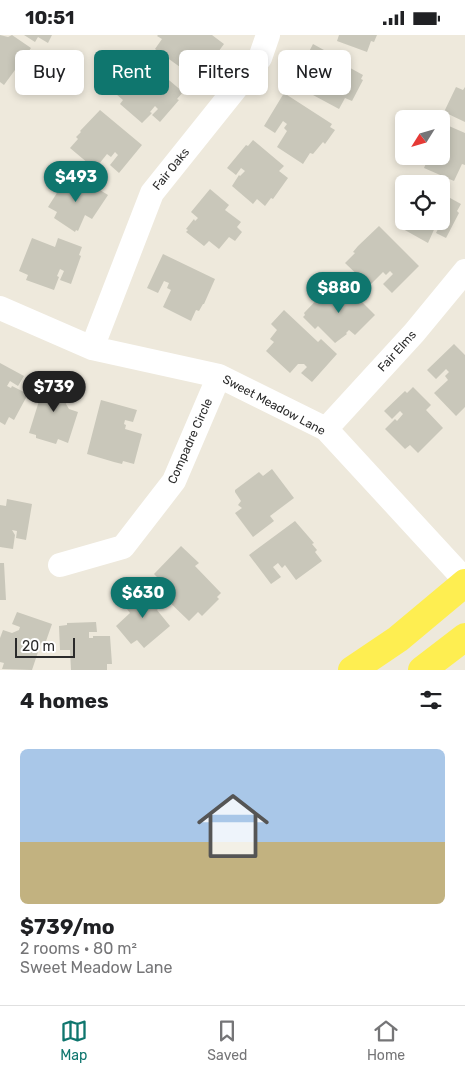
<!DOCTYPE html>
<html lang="en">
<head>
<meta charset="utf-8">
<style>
	body { margin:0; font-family:Rubik,sans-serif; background:#f6f6f6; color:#202124; height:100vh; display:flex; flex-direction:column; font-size:19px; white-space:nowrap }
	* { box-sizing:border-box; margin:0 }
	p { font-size:16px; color:#757577 }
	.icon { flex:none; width:28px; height:28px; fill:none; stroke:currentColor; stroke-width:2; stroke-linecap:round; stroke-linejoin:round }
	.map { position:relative; height:635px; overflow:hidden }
	.drawer { display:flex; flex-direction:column; background:#fff; flex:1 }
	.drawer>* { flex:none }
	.guide { position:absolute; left:15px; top:15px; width:435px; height:45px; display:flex; gap:10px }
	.needle { width:32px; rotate:233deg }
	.controls { position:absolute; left:395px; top:75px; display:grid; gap:10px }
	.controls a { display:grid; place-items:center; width:55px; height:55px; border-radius:8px; background:#fff; box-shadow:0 2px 8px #0003; font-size:25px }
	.scale { position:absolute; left:15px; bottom:12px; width:60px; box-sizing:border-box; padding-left:5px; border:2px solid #2b2b2b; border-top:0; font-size:14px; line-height:18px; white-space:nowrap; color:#2b2b2b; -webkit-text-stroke:4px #fff; paint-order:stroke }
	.price { position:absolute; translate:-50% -42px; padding:0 11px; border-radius:18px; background:#0f766e; color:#fff; font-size:16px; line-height:32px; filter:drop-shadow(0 1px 2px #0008) }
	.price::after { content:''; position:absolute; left:50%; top:30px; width:15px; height:11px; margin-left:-8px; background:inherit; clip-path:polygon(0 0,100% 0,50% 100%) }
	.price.on { background:#222; color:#fff }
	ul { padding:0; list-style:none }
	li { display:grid; align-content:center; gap:10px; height:265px; padding:0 20px }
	li span { display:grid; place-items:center; height:155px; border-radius:8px; color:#555 }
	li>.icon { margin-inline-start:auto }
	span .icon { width:90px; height:90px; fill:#fffc; stroke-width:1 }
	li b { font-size:21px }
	h2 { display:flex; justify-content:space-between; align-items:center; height:60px; padding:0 20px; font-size:21px }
	.chip { padding:0 18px; border-radius:8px; background:#fff; box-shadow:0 2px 8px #0003; font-size:18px; line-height:45px }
	.chip.on { background:#0f766e; color:#fff }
	.status { display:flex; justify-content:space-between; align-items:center; height:35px; padding:0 25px; background:#fff; direction:ltr }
	.status svg { height:14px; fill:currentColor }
	.menu { display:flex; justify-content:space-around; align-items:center; height:70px; border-top:1px solid #e0e0e0; background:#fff; font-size:14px; color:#757577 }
	.menu a { display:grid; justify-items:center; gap:2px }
	.menu .on { color:#0f766e }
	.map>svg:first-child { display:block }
	.building { fill:#c9c7ba }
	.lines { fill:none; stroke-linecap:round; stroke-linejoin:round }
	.minor { stroke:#fff; stroke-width:24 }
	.primary { stroke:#feee51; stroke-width:28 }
	.labels { text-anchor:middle; stroke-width:4; stroke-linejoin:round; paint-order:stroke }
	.street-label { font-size:12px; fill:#2b2b2b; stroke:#fff }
</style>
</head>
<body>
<div class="status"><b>10:51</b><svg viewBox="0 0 49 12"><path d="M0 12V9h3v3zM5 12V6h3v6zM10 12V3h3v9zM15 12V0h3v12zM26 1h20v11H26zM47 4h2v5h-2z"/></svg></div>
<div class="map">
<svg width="465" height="635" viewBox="0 0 465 635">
	<rect width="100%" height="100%" fill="#eee9dc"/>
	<path class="building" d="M0,0l8,2 4,-2 19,13 -27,37 -4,-3z
		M24,0h28l-4,8 -10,-6 -3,5z
		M158,0h54l12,9 -22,30 -10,-7 4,-7 -2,-2 -7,1 -7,8 -25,-18 7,-10 -5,-3z
		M339,0h38l-3,7 -3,-1 -4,11 -30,-11z
		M313,9l20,11 -1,3 31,17 -2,4 2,1 -11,21 -7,-3 -6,11 -26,-14 5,-10 -2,-6 -4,-2 -3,6 -13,-6z
		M139,31l19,16 5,-7 20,17 -6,7 2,1 -19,22 -8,-7 6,-6 -3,-3 -5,6 2,1 -10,10 -22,-19 3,-4 -7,-6z
		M456,52l7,3 2,-3v35l-21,-10z
		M284,58l48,31 -2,3 5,3 -10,14 -2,-2 -10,12 -3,-1 -7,11 -26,-17 10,-16 -3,-3 3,-4 -4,-3 -8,12 -11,-7z
		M100,75l42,35 -23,28 -9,-8 8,-10 -3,-3 -4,5 -4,-3 -12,15 -25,-21 8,-9 -2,-2 5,-5 -1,-1z
		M442,88l23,10v32l-3,-1 -8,17 -30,-13 5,-12h12z
		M253,105l31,26 -5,5 9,7 -15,21 -2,-1 -6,8 -8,-7 -4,5 -21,-18 7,-11 1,1 5,-5 -4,-3 -5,7 -9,-7 19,-23 2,1z
		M67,142l17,11 3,-6 21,13 -16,24 -7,-4 -7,16 -2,-1 -1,2 -21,-14 3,-6 -9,-5z
		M210,154l19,16 -4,5 16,12 -4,5 5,5 -7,9 -6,-4 -10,12 -10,-8 -5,5 -18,-14 2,-2 -2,-1 8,-10 1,2 3,-3 -7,-6z
		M441,158l20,11 -4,7 2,2 -13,25 -10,-5 4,-8 -3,-2 -9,20 -25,-14 3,-5 -10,-5 8,-14v16h37z
		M379,191l40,40 -27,27 -9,-9 10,-10 -3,-3 -4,4 -3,-3 -14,14 -24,-23 10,-10 -2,-1 5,-6z
		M32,203l23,9 3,-9 24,9 -3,8 2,1 -10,28 -11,-4 4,-9 -4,-2 -3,7 2,1 -5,13 -28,-10 2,-5 -9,-4z
		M163,219l52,25 -11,25h-1l-4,7 -3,-1 -5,11 -28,-14 8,-17 -4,-2 2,-5 -5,-2 -6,12 -11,-5z
		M344,249l31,31 -20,20 -6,-5 -3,3 1,1 -12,9 -17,-17 -3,3 -12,-12 2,-2 -1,-2 23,-24 6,6z
		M284,275l34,32 3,-3 16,15 -25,28 -11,-9 6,-6 -3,-3h-6l-8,9 -24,-22 8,-9 -4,-3 7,-9 -6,-6z
		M454,309l11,11v52l-9,9 -22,-23 14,-13 -3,-4 4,-4 -3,-3 -10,10 -9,-9z
		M0,328l24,13 -6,10 -8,-5 -3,5 4,2 1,-2 16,8 -14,26 -5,-3 -4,8 -5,-3z
		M42,343l34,12 -4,12 -5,-2 -1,4 3,5 9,3 -10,31 -10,-4 -2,5 -20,-6v-3l-7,-2 10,-32 -4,-1z
		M413,352l18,18 -5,5 17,18 -25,25 -8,-8 -5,4 -20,-20 10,-10 2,2 6,-7 -3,-3 -8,8 -8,-8 21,-20 2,2z
		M101,365l36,10 -4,12 -8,-2 -1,4 2,1 -1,4 17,5 -8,30 -11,-3 -1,3 -8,-2 -27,-8z
		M272,434l22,29 -24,18 4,5 -21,16 -18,-24 7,-5 -4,-3 3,-4 -6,-9v-2l24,-18 4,4z
		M7,464l25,5 -6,36 -10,-2 1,-7 -5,-1 3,5 -2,14 -13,-2v-42l6,1z
		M295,486l19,22 -2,1 5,6 -2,2 7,9 -26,19 -11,-15 -3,3 -4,-5 -5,4 8,10 -10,7 -22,-29z
		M181,511l18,17 -4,3 26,27 -4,4 2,2 -17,17 -4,-4 -9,9 -27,-26 6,-7 -14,-14z
		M0,528h4l2,37h-6z
		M146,552l15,19 -4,4 13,16 -26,22 -7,-8 -6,4 -15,-18 14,-13 -6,-8z
		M17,577l35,12 -7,20 -4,-1 -9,27 -30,-1 2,-6 -4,-1v-24l3,-8 9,3 7,-3 1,-3 -8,-3z
		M96,587l1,10h-8v6h4v-2h17l2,28h-5v6h-36l-1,-20h-10l-1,-24 8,-1v-2z"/>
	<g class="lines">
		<path class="minor" d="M0,273l92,40 127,28 107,53 139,151
			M92,313l60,-155 108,-135 8,-23
			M326,394l88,-96 51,-62
			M60,530l63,-18 51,-66 45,-105"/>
		<path class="primary" d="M352,635l46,-31 67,-56
			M422,635l43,-33"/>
	</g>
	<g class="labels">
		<g class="street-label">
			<text transform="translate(171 134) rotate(-51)" y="4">Fair Oaks</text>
			<text transform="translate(397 316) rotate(-48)" y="4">Fair Elms</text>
			<text transform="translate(274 370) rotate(28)" y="4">Sweet Meadow Lane</text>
			<text transform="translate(190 406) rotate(-66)" y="4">Compadre Circle</text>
		</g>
	</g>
</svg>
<div class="controls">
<a><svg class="needle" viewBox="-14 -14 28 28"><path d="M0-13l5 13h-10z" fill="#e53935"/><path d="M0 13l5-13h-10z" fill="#757577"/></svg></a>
<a><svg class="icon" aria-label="locate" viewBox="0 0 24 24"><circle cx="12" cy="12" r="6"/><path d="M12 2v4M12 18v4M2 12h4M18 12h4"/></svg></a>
</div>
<div class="scale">20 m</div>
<b class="price" style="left:76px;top:168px">$493</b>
<b class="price" style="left:339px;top:279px">$880</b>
<b class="price on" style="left:54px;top:378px">$739</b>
<b class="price" style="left:143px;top:584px">$630</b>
<div class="guide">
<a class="chip">Buy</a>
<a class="chip on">Rent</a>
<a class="chip">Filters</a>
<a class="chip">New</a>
</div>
</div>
<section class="drawer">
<h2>4 homes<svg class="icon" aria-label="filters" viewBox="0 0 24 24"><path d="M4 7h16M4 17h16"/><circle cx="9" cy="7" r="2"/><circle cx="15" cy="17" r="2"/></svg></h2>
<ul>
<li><span style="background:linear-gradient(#a9c7e8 60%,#c2b280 0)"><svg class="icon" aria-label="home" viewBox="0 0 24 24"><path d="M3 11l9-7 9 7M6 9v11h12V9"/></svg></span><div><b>$739/mo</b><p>2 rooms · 80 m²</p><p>Sweet Meadow Lane</p></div></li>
</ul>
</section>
<nav class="menu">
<a class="on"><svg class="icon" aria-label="map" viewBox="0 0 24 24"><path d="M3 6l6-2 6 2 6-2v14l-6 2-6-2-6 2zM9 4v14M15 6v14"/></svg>Map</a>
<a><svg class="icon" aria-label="saved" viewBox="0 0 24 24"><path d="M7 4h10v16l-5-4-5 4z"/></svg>Saved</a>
<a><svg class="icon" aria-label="home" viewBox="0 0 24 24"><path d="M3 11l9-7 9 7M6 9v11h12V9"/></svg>Home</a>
</nav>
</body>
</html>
